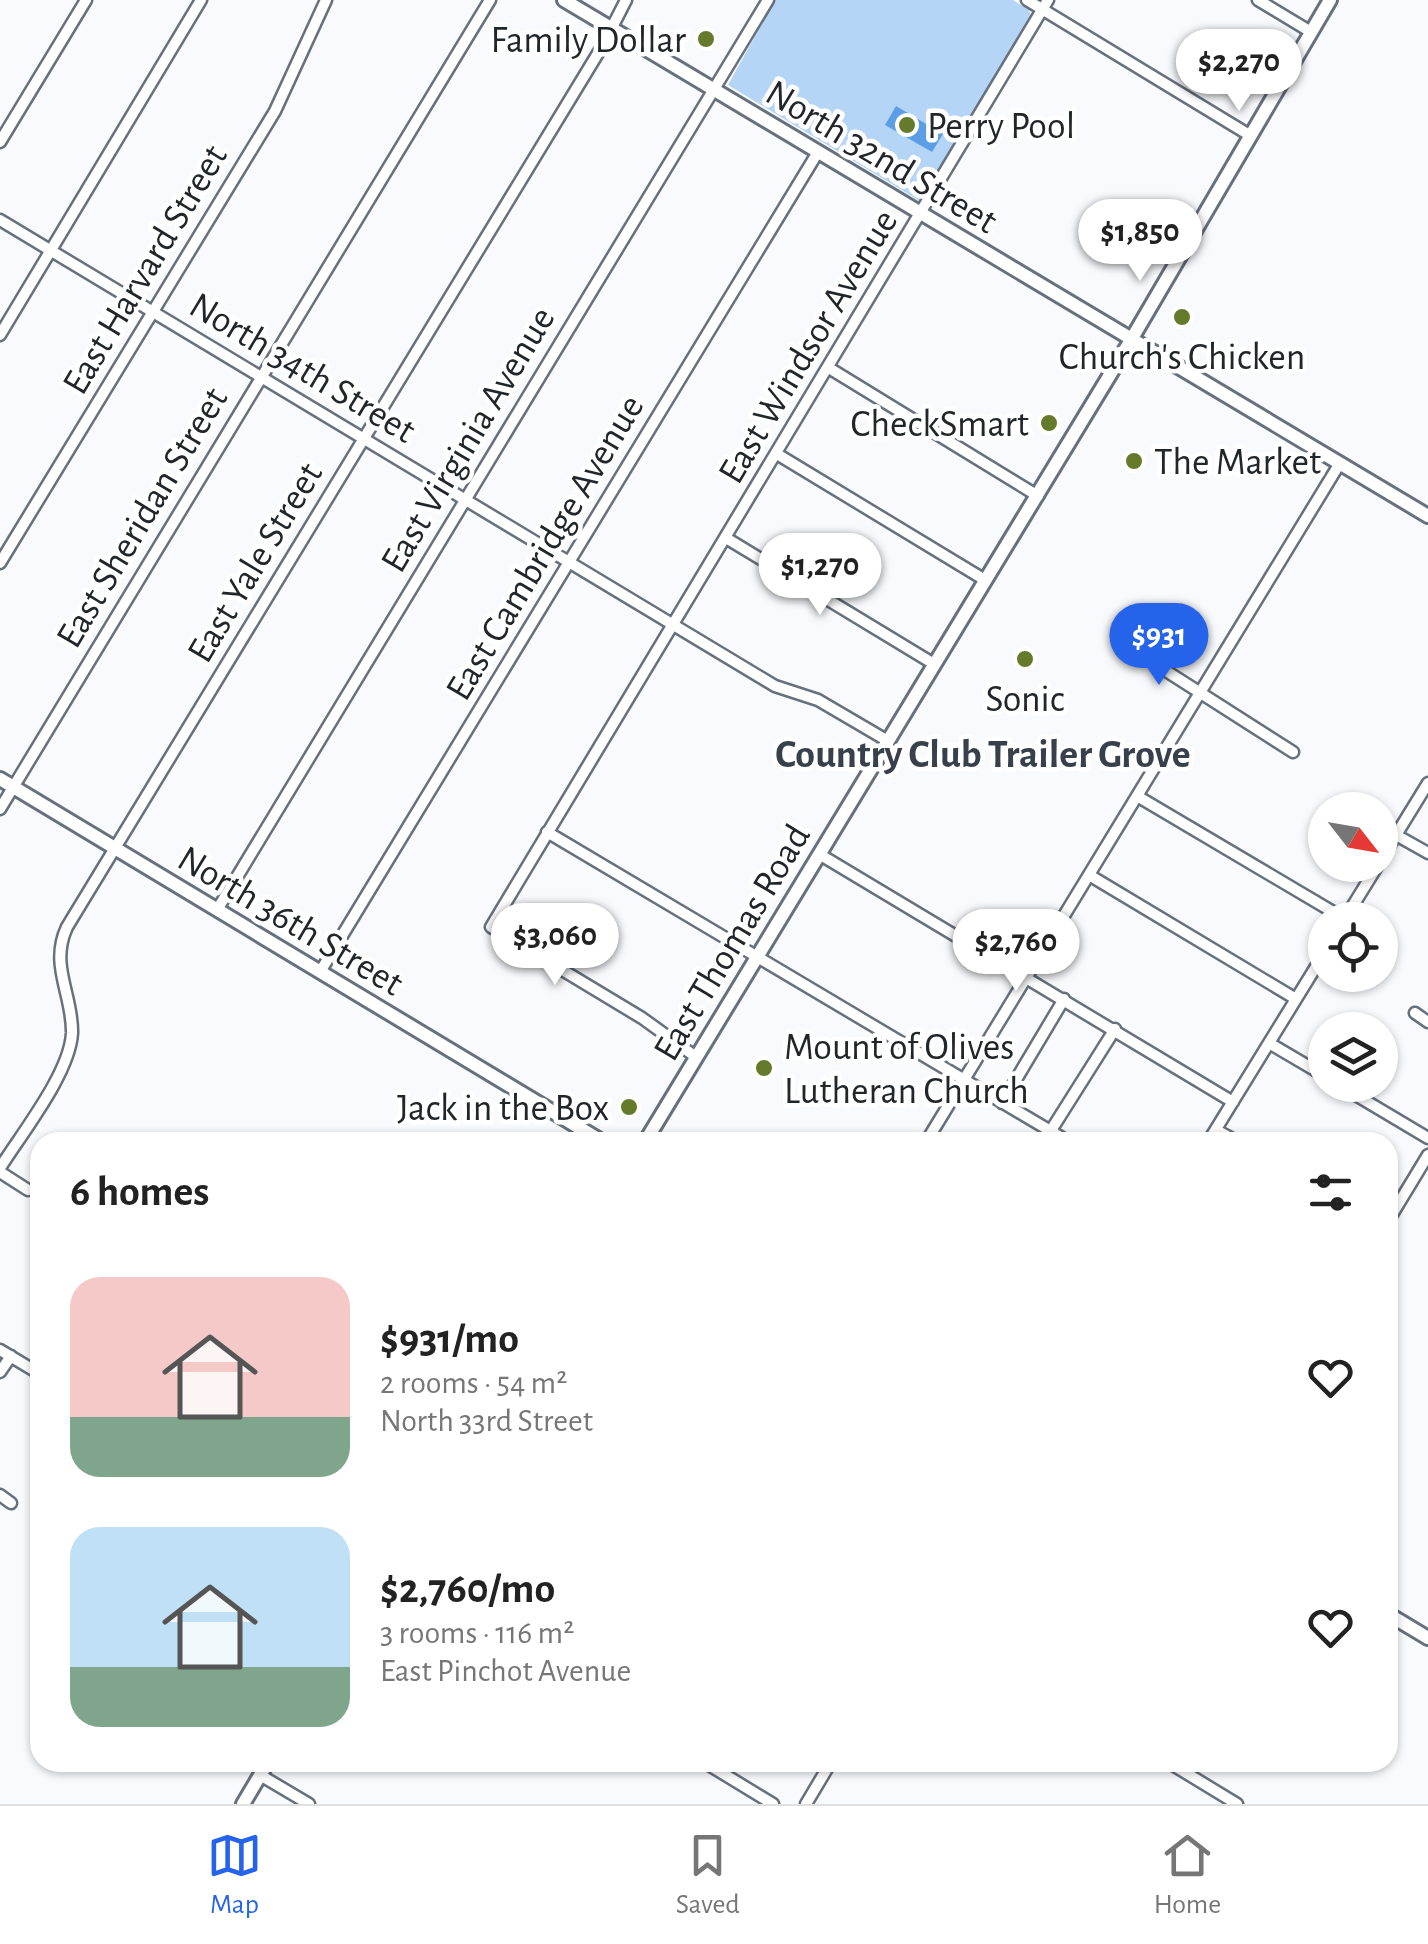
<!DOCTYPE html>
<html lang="en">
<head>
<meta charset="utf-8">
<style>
	body { margin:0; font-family:"Alegreya Sans",sans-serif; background:#f2f2f2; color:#222; height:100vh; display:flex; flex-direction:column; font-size:38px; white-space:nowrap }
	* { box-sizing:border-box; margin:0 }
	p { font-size:32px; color:#767676 }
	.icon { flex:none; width:55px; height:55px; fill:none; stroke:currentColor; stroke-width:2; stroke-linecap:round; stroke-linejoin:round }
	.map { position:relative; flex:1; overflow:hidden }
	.panel { position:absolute; left:30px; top:1132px; width:1368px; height:640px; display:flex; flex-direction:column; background:#fff; border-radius:30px; box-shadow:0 2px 8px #0004 }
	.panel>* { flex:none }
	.needle { width:65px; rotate:121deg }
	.buttons { position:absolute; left:1308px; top:792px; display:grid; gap:20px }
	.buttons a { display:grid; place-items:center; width:90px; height:90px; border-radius:50%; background:#fff; box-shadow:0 2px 8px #0004; font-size:50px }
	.price { position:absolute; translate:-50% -85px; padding:0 22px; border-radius:35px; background:#fff; color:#222; font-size:32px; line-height:65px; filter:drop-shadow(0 2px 5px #0008) }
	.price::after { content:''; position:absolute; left:50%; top:60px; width:30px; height:22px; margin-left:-15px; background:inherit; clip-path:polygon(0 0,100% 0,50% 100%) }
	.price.current { background:#2563eb; color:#fff }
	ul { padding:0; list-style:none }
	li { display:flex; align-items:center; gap:30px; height:250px; padding:0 40px }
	li span { display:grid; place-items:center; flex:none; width:280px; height:200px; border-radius:30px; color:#555 }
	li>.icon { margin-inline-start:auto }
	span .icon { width:120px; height:120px; fill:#fffc; stroke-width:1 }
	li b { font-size:42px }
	h2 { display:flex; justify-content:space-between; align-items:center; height:120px; padding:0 40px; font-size:42px }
	.tab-bar { display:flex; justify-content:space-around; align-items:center; height:140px; border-top:2px solid #e0e0e0; background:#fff; font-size:28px; color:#767676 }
	.tab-bar a { display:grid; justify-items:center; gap:5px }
	.tab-bar .current { color:#2563eb }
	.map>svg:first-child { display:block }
	.green { fill:#b5d5f7 }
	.water { fill:#5b9ee6 }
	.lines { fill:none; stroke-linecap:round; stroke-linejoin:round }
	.minor-casing { stroke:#67717d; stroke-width:15 }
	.major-casing { stroke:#67717d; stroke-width:18 }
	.minor { stroke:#fff; stroke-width:10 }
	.major { stroke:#fff; stroke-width:12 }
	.poi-dot { fill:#657a2b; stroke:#fff; stroke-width:4 }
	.labels { text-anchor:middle; stroke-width:9; stroke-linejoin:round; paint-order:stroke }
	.poi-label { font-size:38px; fill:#21262b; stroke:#fff; text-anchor:end }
	.street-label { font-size:38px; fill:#21262b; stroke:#fff }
	.neighbourhood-label { font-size:40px; font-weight:bold; fill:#37404b; stroke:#fff }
</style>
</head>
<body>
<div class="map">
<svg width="1428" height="1804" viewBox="0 0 1428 1804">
	<rect width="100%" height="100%" fill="#f8fafd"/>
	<path class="green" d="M775,0h238l16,10 2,7 -105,180 -8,3 -190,-115z"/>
	<path class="water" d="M896,106l47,28 -11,18 -47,-27z"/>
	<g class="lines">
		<defs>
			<path id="minor" d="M1027,0l224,136
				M1258,0l53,32
				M0,142l86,-142
				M0,220l775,466 43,14 70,41
				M0,335l201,-335
				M829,368l209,128
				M777,454l208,126
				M726,538l208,126
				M0,563l275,-452 51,-111
				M1138,653l155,99
				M1137,796l208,123
				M0,809l490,-809
				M547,832l522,310
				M1396,835l32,18
				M819,854l414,248
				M1380,861l48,-78
				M1089,875l207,124
				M217,910l551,-910
				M1344,920l34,-55
				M320,972l498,-820
				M1415,1013l13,9
				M1269,1043l56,33
				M696,1057l-54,-39 -151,-91 557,-927
				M1339,1085l89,53
				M1002,1103l62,-104
				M1216,1130l22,12
				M1050,1132l65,-103
				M926,1142l414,-679
				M1208,1142l117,-190
				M0,1168c22,-35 70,-95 72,-135 1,-38 -23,-68 -5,-106l536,-882 23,-45
				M0,1172l28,18
				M1388,1221l40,-66
				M0,1350l40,24
				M0,1372l11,-16
				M0,1495l11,8
				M704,1762l69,42
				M1168,1762l69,42
				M260,1775l49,29
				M806,1804l25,-42"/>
			<path id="major" d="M564,0l864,516
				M0,779l603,363
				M645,1142l486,-802 199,-340
				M1388,1614l40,24
				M243,1804l25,-42"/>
		</defs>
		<use href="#minor" class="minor-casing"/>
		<use href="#major" class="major-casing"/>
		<use href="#minor" class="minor"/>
		<use href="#major" class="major"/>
	</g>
	<g class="poi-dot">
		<circle cx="706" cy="39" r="10"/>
		<circle cx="907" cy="125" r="10"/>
		<circle cx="1182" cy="317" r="10"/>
		<circle cx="1049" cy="423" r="10"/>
		<circle cx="1134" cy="461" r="10"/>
		<circle cx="1025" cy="659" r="10"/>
		<circle cx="764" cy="1068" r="10"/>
		<circle cx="629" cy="1107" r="10"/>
	</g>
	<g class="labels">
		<g class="poi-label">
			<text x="686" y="52">Family Dollar</text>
			<text x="927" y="138" text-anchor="start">Perry Pool</text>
			<text x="1182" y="369" text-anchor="middle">Church's Chicken</text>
			<text x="1029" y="436">CheckSmart</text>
			<text x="1154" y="474" text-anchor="start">The Market</text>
			<text x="1025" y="711" text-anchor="middle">Sonic</text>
			<text x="784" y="1059" text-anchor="start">Mount of Olives<tspan x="784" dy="44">Lutheran Church</tspan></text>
			<text x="609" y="1120">Jack in the Box</text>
		</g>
		<g class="street-label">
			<text transform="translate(882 156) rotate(31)" y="13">North 32nd Street</text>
			<text transform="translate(144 269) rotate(-59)" y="13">East Harvard Street</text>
			<text transform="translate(807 346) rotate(-59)" y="13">East Windsor Avenue</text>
			<text transform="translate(303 367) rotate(31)" y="13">North 34th Street</text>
			<text transform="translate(467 439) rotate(-59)" y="13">East Virginia Avenue</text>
			<text transform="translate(141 517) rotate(-59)" y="13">East Sheridan Street</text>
			<text transform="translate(544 547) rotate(-59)" y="13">East Cambridge Avenue</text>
			<text transform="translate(254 562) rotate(-59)" y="13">East Yale Street</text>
			<text transform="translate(291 920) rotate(31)" y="13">North 36th Street</text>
			<text transform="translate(731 942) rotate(-59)" y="13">East Thomas Road</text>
		</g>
		<g class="neighbourhood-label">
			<text x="983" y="767">Country Club Trailer Grove</text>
		</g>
	</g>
</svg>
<div class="buttons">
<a><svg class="needle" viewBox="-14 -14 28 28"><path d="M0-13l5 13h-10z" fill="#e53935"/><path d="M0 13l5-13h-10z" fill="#767676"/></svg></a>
<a><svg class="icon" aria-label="locate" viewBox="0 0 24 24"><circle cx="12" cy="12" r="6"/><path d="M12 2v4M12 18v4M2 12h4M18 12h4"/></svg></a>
<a><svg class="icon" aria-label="layers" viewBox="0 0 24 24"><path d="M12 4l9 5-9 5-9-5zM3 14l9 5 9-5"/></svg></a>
</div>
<b class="price" style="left:1239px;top:114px">$2,270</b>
<b class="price" style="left:1140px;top:284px">$1,850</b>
<b class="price" style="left:820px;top:618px">$1,270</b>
<b class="price current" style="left:1159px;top:688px">$931</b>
<b class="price" style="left:555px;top:988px">$3,060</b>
<b class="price" style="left:1016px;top:994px">$2,760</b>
<section class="panel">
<h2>6 homes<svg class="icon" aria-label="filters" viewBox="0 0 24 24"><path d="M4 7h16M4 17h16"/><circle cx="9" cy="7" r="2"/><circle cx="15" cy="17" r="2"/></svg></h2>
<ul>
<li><span style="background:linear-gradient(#f6c9c9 70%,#7fa58c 0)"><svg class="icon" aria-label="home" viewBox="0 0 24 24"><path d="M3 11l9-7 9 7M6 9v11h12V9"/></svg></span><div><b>$931/mo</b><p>2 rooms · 54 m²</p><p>North 33rd Street</p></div><svg class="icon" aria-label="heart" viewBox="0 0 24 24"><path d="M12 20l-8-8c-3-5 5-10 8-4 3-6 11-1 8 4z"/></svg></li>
<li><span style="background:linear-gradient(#bfe0f5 70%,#7fa58c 0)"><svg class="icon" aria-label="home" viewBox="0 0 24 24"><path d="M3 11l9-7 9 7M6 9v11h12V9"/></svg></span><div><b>$2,760/mo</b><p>3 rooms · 116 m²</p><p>East Pinchot Avenue</p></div><svg class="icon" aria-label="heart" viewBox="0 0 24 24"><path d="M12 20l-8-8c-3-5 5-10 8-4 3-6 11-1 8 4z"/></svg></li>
</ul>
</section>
</div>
<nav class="tab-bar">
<a class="current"><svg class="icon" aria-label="map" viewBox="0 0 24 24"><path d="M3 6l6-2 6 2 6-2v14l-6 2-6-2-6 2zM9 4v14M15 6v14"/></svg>Map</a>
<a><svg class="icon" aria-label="saved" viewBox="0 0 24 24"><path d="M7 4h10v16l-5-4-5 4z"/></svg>Saved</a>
<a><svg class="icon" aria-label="home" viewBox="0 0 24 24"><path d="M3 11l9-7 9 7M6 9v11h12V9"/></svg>Home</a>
</nav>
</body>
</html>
